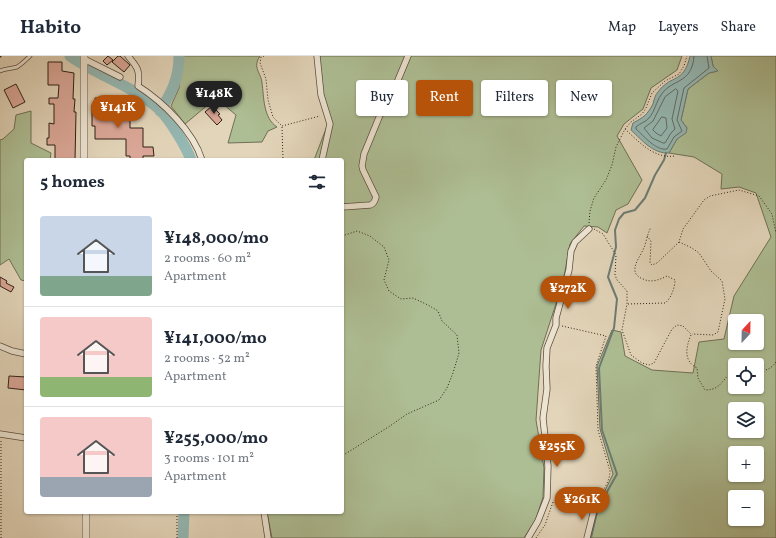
<!DOCTYPE html>
<html lang="en">
<head>
<meta charset="utf-8">
<style>
	body { margin:0; font-family:Vollkorn,serif; background:#f6f6f7; color:#1f2937; height:100vh; display:flex; flex-direction:column; font-size:15px; white-space:nowrap }
	* { box-sizing:border-box; margin:0 }
	p { font-size:13px; color:#747a83 }
	.icon { flex:none; width:22px; height:22px; fill:none; stroke:currentColor; stroke-width:2; stroke-linecap:round; stroke-linejoin:round }
	.map { position:relative; flex:1; overflow:hidden }
	.drawer { position:absolute; left:24px; top:102px; width:320px; height:356px; display:flex; flex-direction:column; background:#fff; border-radius:4px; box-shadow:0 1px 3px #0004 }
	.drawer>* { flex:none }
	.top-card { position:absolute; left:356px; top:24px; width:360px; height:36px; display:flex; gap:8px }
	.needle { width:26px; rotate:22deg }
	.buttons { position:absolute; left:728px; top:258px; display:grid; gap:8px }
	.buttons a { display:grid; place-items:center; width:36px; height:36px; border-radius:4px; background:#fff; box-shadow:0 1px 3px #0004; font-size:20px }
	.price { position:absolute; translate:-50% -34px; padding:0 9px; border-radius:14px; background:#b45309; color:#fff; font-size:13px; line-height:26px; filter:drop-shadow(0 1px 2px #0008) }
	.price::after { content:''; position:absolute; left:50%; top:24px; width:12px; height:9px; margin-left:-6px; background:inherit; clip-path:polygon(0 0,100% 0,50% 100%) }
	.price.active { background:#222; color:#fff }
	ul { padding:0; list-style:none }
	li { display:flex; align-items:center; gap:12px; height:100px; padding:0 16px }
	li+li { border-top:1px solid #e0e1e3 }
	li span { display:grid; place-items:center; flex:none; width:112px; height:80px; border-radius:4px; color:#555 }
	li>.icon { margin-inline-start:auto }
	span .icon { width:48px; height:48px; fill:#fffc; stroke-width:1 }
	li b { font-size:17px }
	h2 { display:flex; justify-content:space-between; align-items:center; height:48px; padding:0 16px; font-size:17px }
	.pill { padding:0 14px; border-radius:4px; background:#fff; box-shadow:0 1px 3px #0004; font-size:14px; line-height:36px }
	.pill.active { background:#b45309; color:#fff }
	header { display:flex; align-items:center; gap:24px; box-sizing:border-box; height:56px; padding:0 20px; background:#fff; border-bottom:1px solid #e0e1e3 }
	header strong { font-size:19px }
	nav { display:flex; gap:22px; margin-inline-start:auto; font-size:14px }
	.map>svg:first-child { display:block }
	.green { fill:#aebe94; stroke:#6e7056; fill-rule:evenodd }
	.water { fill:#95b8b3; stroke:#6c7c75 }
	.lines { fill:none; stroke-linecap:round; stroke-linejoin:round }
	.shore { stroke:#626c65; stroke-width:1 }
	.stream { stroke:#6c7c75; stroke-width:2 }
	.river { stroke:#95b8b3; stroke-width:11 }
	.building { fill:#dba798; stroke:#2e2117 }
	.service-casing { stroke:#5b4e40; stroke-width:4.5 }
	.minor-casing { stroke:#5b4e40; stroke-width:7 }
	.tertiary-casing { stroke:#5b4e40; stroke-width:8 }
	.path { stroke:#2e2117; stroke-width:1; stroke-dasharray:1 2; stroke-linecap:butt }
	.service { stroke:#ede4d2; stroke-width:3 }
	.minor { stroke:#ede4d2; stroke-width:5.5 }
	.tertiary { stroke:#ede4d2; stroke-width:7 }
	.rail { stroke:#2e2117; stroke-width:2; stroke-dasharray:7 7; stroke-linecap:butt }
</style>
</head>
<body>
<header>
<strong>Habito</strong>
<nav><a>Map</a><a>Layers</a><a>Share</a></nav>
</header>
<div class="map">
<svg width="776" height="482" viewBox="0 0 776 482">
	<rect width="100%" height="100%" fill="#e3d5ba"/>
	<filter id="stains"><feTurbulence type="fractalNoise" baseFrequency=".005" numOctaves="4"/><feColorMatrix values="0 0 0 0 .2 0 0 0 0 .09 0 0 0 0 .02 0 0 0 .5 -.17"/></filter>
	<radialGradient id="worn" r=".72"><stop offset=".6" stop-color="#630" stop-opacity="0"/><stop offset="1" stop-color="#630" stop-opacity=".3"/></radialGradient>
	<path class="green" d="M182,0h78c-8,12 1,16 2,27 2,14 1,35 15,44l-9,4 -6,11 -34,1 8,-28 -20,-17 -31,26 -14,-18 8,-18z
		M319,0h363l-5,14 -26,18 -8,21 -19,15 -7,12 25,44 -14,24 -12,6 -9,23 -9,-6 -14,-1 -14,18 -7,38 -22,68 -5,70 8,48 -1,29 -7,22 -12,19h-252l-5,-26h75v-352h-28l15,-39 -9,-34z
		M711,0h65v482h-187l8,-31 16,-33 -13,-45 -3,-63 15,-36 9,2 4,24 27,14 41,3 6,-31 25,-3 10,-43 37,-59 -15,-44 -17,-6 -18,2 1,-15 -28,-17 -25,-4 8,-14 10,-11 -6,-8 7,-31 21,-16 8,-2 -4,-5zM735,265h22v22h-22zM735,309h22v22h-22zM735,353h22v22h-22zM735,397h22v22h-22zM735,441h22v22h-22z
		M31,55v32l20,10 -1,7h-24v121l-5,-1 -12,-21 -9,6v-125l3,-1 11,-10 2,-14z"/>
	<path class="water" d="M690,0h21l2,10 5,5 -9,2 -21,16 -7,31 6,8 -1,5 -9,6 -8,14c-16,1 -27,-13 -38,-23l2,-7c11,-6 14,-8 20,-19 1,-4 2,-9 5,-12 13,-18 26,-8 32,-36z"/>
	<g class="lines">
		<path class="shore" d="M694,0c-2,29 -22,22 -33,39 -5,7 -6,16 -12,23 -3,4 -9,5 -13,9v2c8,7 20,22 31,20l7,-12 8,-6 -5,-11 7,-32 25,-20 -2,-12
			M676,33l2,2 -6,28 3,10 -4,4 -6,10h-2l-11,-5 -8,-10 9,-7 12,-24z
			M662,61l4,1 1,10 -6,8 -5,-3 -3,-3z"/>
		<path class="stream" d="M591,482l7,-30 19,-34 -15,-44 -3,-62 15,-40 3,-29 -9,-22 8,-30 -1,-17 4,-11 5,-6 11,-3 10,-12 10,-23 9,-15 2,-7"/>
		<path class="river" d="M70,0c28,20 64,30 90,54 10,10 26,36 31,50
			M160,55c12,-19 19,-33 19,-55
			M183,482l1,-26"/>
	</g>
	<path class="building" d="M108,0l5,4 -6,5 -4,-4z
		M118,0h2l10,9 -6,7 -12,-10z
		M48,6h14v9l12,2 -1,26h2l-1,13h2l-1,48h-20v-15h-8v-7h2v-15l5,1v-20h-5v-6h9l1,-13h-11z
		M16,28l9,18 -12,6 -9,-18z
		M113,41v13h4v6h13v12h13v19h10l1,9h-11v4h-13v-4h-4v-17h-31v-13h-3v-21h3v-7z
		M212,50l8,8 -2,1 4,5 -5,5 -12,-13z
		M0,221l7,4 -1,2 8,4 -3,5 -11,-6z
		M9,320l17,1v13l-18,-2z"/>
	<g class="lines">
		<defs>
			<path id="service" d="M0,15c6,-3 11,-2 17,-4 5,-3 9,-7 13,-11"/>
			<path id="minor" d="M128,0c10,12 12,14 10,30 25,16 55,45 64,74
				M317,0l4,39 9,29 -8,36
				M84,3l36,18
				M342,151l28,-2c4,-1 5,-4 6,-8l-13,-27 -1,-4 2,-12 16,-39 13,-23 15,-36
				M0,290l12,5 14,3
				M0,378l26,4
				M264,456l4,26
				M528,482l10,-17 9,-23 1,-32 -5,-48 4,-29 -1,-23 1,-18 9,-23v-7l13,-48 2,-19 4,-9 14,-13
				M587,482l7,-28"/>
			<path id="tertiary" d="M84,104v-104
				M86,456v26"/>
		</defs>
		<use href="#service" class="service-casing"/>
		<use href="#minor" class="minor-casing"/>
		<use href="#tertiary" class="tertiary-casing"/>
		<path class="path" d="M264,0l-3,1 -1,6 6,16 2,21 5,17 9,9 38,-10
			M282,71l1,33
			M625,73c14,13 29,30 50,27
			M589,167l1,-12 4,-13 12,-18 6,-15 4,-18 9,-18 6,-7 11,-8 4,-6 6,-15 13,-12 14,-7 5,-8 3,-10
			M594,173l9,5 13,21 -1,20 2,5 10,11v13l-5,26 9,25 11,8 7,2 5,-2 18,-34 5,-4 6,1 8,8
			M342,180l15,-5 13,5 14,11 5,13 -5,20 5,11 12,8 12,-1 15,7 10,6 4,10 15,14 2,18 -6,20 -6,15 -8,12 -32,14 -17,12 -48,30
			M647,180l4,5 -1,22 2,2 5,-2 22,-21 4,-13 21,-29 6,-4 29,-6 20,6 13,18 4,19
			M679,186l13,6 7,5 12,18 11,10 3,18 -7,33 -5,3 -21,-1
			M628,248l37,-1c6,-4 10,-16 10,-23l-8,-4c-8,4 -16,7 -24,3 -18,-7 -1,-23 2,-34 2,-7 3,-12 6,-18
			M562,270l44,10 -10,30 2,64 12,41c0,12 -10,22 -13,33
			M691,279c-5,12 -8,26 6,33l1,10 7,12c19,0 17,-15 30,-18
			M757,315c9,0 14,-2 19,-9
			M1,482v-97
			M177,482v-26
			M536,482l9,-13 8,-23 35,7"/>
		<use href="#service" class="service"/>
		<use href="#minor" class="minor"/>
		<use href="#tertiary" class="tertiary"/>
		<path class="rail" d="M0,1l1,-1"/>
	</g>
	<rect width="100%" height="100%" filter="url(#stains)"/>
	<rect width="100%" height="100%" fill="url(#worn)"/>
</svg>
<div class="buttons">
<a><svg class="needle" viewBox="-14 -14 28 28"><path d="M0-13l5 13h-10z" fill="#e53935"/><path d="M0 13l5-13h-10z" fill="#747a83"/></svg></a>
<a><svg class="icon" aria-label="locate" viewBox="0 0 24 24"><circle cx="12" cy="12" r="6"/><path d="M12 2v4M12 18v4M2 12h4M18 12h4"/></svg></a>
<a><svg class="icon" aria-label="layers" viewBox="0 0 24 24"><path d="M12 4l9 5-9 5-9-5zM3 14l9 5 9-5"/></svg></a>
<a>+</a>
<a>−</a>
</div>
<b class="price active" style="left:214px;top:59px">¥148K</b>
<b class="price" style="left:118px;top:73px">¥141K</b>
<b class="price" style="left:568px;top:254px">¥272K</b>
<b class="price" style="left:557px;top:412px">¥255K</b>
<b class="price" style="left:582px;top:465px">¥261K</b>
<div class="top-card">
<a class="pill">Buy</a>
<a class="pill active">Rent</a>
<a class="pill">Filters</a>
<a class="pill">New</a>
</div>
<section class="drawer">
<h2>5 homes<svg class="icon" aria-label="filters" viewBox="0 0 24 24"><path d="M4 7h16M4 17h16"/><circle cx="9" cy="7" r="2"/><circle cx="15" cy="17" r="2"/></svg></h2>
<ul>
<li><span style="background:linear-gradient(#c9d6e8 75%,#7fa58c 0)"><svg class="icon" aria-label="home" viewBox="0 0 24 24"><path d="M3 11l9-7 9 7M6 9v11h12V9"/></svg></span><div><b>¥148,000/mo</b><p>2 rooms · 60 m²</p><p>Apartment</p></div></li>
<li><span style="background:linear-gradient(#f6c9c9 75%,#8fb573 0)"><svg class="icon" aria-label="home" viewBox="0 0 24 24"><path d="M3 11l9-7 9 7M6 9v11h12V9"/></svg></span><div><b>¥141,000/mo</b><p>2 rooms · 52 m²</p><p>Apartment</p></div></li>
<li><span style="background:linear-gradient(#f6c9c9 75%,#9aa5b1 0)"><svg class="icon" aria-label="home" viewBox="0 0 24 24"><path d="M3 11l9-7 9 7M6 9v11h12V9"/></svg></span><div><b>¥255,000/mo</b><p>3 rooms · 101 m²</p><p>Apartment</p></div></li>
</ul>
</section>
</div>
</body>
</html>
